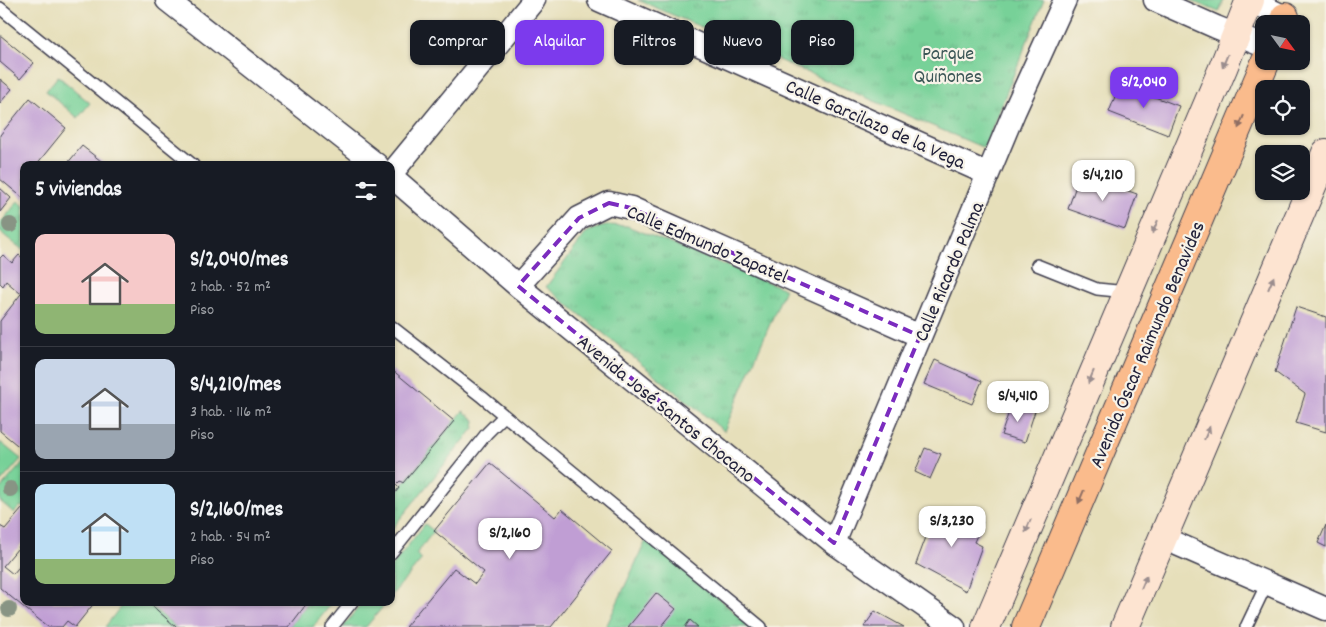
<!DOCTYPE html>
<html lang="es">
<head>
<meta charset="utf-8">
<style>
	body { margin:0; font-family:Dekko,sans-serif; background:#242831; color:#f1f3f6; height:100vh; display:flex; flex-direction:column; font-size:19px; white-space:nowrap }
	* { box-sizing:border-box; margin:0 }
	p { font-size:16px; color:#9ea1a6 }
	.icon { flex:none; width:28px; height:28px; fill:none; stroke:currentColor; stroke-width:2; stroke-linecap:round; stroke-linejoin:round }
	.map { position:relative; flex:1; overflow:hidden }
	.details { position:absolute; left:20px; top:161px; width:375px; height:445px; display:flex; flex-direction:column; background:#171b24; border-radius:10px; box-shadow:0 1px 4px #0004 }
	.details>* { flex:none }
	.top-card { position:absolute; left:410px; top:20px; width:475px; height:45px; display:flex; gap:10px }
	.needle { width:32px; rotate:123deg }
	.controls { position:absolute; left:1255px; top:15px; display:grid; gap:10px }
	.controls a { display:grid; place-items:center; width:55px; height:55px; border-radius:10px; background:#171b24; box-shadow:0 1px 4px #0004; font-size:25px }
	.price { position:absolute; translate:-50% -42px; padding:0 11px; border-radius:10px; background:#fff; color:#222; font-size:16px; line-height:32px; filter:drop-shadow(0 1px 2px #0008) }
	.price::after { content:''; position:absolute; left:50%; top:30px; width:15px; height:11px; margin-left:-8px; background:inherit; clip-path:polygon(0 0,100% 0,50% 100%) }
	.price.on { background:#7c3aed; color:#fff }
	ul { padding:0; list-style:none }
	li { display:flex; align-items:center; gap:15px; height:125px; padding:0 15px }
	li+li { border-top:1px solid #363941 }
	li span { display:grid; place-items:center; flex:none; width:140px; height:100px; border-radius:10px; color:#555 }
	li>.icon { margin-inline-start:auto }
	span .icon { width:60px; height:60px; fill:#fffc; stroke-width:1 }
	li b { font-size:21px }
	h2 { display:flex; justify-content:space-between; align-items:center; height:60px; padding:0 15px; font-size:21px }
	.tag { padding:0 18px; border-radius:10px; background:#171b24; box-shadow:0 1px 4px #0004; font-size:18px; line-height:45px }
	.tag.on { background:#7c3aed; color:#fff }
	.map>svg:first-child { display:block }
	.grass { fill:url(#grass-tufts); stroke:#4c7a6a }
	.garden { fill:#77d198; stroke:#4c7a6a }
	.building { fill:#c09ed4 }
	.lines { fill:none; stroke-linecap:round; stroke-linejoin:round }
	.lane-casing { stroke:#3f3e4e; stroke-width:14 }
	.street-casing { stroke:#3f3e4e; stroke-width:25 }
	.secondary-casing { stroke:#3f3e4e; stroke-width:30 }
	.primary-casing { stroke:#3f3e4e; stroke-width:30 }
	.lane { stroke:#fff; stroke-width:11 }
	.street { stroke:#fff; stroke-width:22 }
	.secondary { stroke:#fde4d1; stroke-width:28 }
	.primary { stroke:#fabb8c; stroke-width:28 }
	.tree { fill:#889484 }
	.oneway { fill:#9a8d8e }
	.oneway2 { fill:#8e6e64 }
	.marked { fill:none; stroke:#7b2cbf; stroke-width:4; stroke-dasharray:10 6; stroke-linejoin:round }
	.labels { text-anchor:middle; stroke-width:4.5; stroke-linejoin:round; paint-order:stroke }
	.park-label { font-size:20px; fill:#3c5757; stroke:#f7f3e8 }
	.street-label { font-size:20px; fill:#22223b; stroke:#f7f3e8 }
</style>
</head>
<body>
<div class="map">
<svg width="1326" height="627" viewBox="0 0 1326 627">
	<defs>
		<pattern id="grass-tufts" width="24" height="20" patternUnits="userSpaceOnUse" patternTransform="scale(1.25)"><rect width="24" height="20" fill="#77d198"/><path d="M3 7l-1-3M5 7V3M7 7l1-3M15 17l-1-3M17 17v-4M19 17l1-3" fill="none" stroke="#67b384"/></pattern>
	</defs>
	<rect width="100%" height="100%" fill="#f7f3e8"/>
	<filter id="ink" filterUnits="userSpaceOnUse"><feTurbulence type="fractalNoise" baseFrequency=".02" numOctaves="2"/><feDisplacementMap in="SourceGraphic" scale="10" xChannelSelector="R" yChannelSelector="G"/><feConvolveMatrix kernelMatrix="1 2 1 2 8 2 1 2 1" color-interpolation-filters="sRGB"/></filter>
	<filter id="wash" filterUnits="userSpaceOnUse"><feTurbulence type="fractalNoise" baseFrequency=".0096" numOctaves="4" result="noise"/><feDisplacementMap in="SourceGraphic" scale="20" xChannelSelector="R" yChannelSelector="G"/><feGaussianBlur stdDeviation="1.12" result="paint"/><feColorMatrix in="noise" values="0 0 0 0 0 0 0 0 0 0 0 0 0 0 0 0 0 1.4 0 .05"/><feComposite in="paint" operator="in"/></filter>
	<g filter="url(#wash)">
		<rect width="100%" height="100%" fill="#e6dfba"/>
		<path class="grass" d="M638,0h406l-60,148z
			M1189,0h35l-5,12z
			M58,76l32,27 -12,15 -32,-27z
			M18,201l6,5v45l-24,-19v-8z
			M606,225l21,1 158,63 -61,142 -178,-144 41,-55z
			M463,411l12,9 -1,8 -83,102v-32z
			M24,461v47l-3,-2 -7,7 -14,-12v-12z
			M649,534l101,93h-144z
			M308,603h24l-19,24h-24z"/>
		<path class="garden" d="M0,442l21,17 -21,24z
			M425,524l9,7 -18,23 6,5 -31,37v-29z
			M124,602l23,1 29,24h-71z
			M362,603h24l-20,24h-23z"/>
		<g id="blocks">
			<path class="building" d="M0,35l34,28 -14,16 -20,-17z
				M0,79l12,10 -12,14z
				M1120,84l59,22 -11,29 -59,-23z
				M30,98l36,30 -30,37h-12v34l-24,-20v-44z
				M82,146l24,19h-40z
				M1080,174l57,20 -12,35 -57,-20z
				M0,188l11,10 -11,14z
				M3,255l9,8 7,-8 5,4v9l-2,2 2,2v16l-4,5 -14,-12 -3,5 -3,-3v-25z
				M24,290v156l-2,3 -22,-18v-110z
				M1296,307l30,10v115l-30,-9 9,-29 -30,-22z
				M935,360l47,21 -10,23 -48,-20z
				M391,369l63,52 -51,62 -3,-2 -4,4 3,3 -8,10z
				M1012,403l23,8 -10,31 -24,-7z
				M925,448l16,6 -11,25 -15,-7z
				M490,463l65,54 7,-8 50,42 -61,76h-146l49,-59 21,16 9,-12 -50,-41z
				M22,509l2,2v32l-1,-1 -20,24 10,8 11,-13v41h71l-20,25 -8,-6 -5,6h-14l-48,-39v-62l5,3z
				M954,509l29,13 -9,20 8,4 -16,45 -50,-27 19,-51 14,7z
				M1326,525v22l-8,-4z
				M656,593l20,16 -15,18h-33z
				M148,602h160l-19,25h-113z
				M875,611l29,16h-40z
				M690,620l8,7h-13z"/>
		</g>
	</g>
	<g filter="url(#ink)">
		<use href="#blocks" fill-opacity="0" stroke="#3f3e4e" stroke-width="1"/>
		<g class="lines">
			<defs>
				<path id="lane" d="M0,8l193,157
					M1037,265l60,24 30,3
					M391,326l91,71 279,230
					M391,553l96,-120 17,-17
					M332,627l20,-25
					M1246,627l21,-44"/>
				<path id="street" d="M167,0l210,165
					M599,0l389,174
					M1155,0l61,27 48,19
					M1249,0l36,17
					M391,174l143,-174
					M391,176l127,110 316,257 120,84
					M518,286l61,-68 30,-15 22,5 289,128
					M1163,538l163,71
					M834,543l180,-431 51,-112"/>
				<path id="secondary" d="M986,627l237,-559 27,-68
					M1125,627l201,-474"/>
				<path id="primary" d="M1283,24l2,-7
					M1026,627l240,-566"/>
			</defs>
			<use href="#lane" class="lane-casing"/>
			<use href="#street" class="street-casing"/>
			<use href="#secondary" class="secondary-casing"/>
			<use href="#primary" class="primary-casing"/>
			<use href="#lane" class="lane"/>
			<use href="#street" class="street"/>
			<use href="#secondary" class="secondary"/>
			<use href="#primary" class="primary"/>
		</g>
		<g class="tree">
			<circle cx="10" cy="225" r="8"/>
			<circle cx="10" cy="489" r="8"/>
			<circle cx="9" cy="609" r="8"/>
		</g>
		<defs><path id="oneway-solid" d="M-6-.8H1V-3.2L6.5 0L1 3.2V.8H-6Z" transform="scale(1.25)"/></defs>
		<g class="oneway">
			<use href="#oneway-solid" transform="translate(1225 61) rotate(112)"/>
			<use href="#oneway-solid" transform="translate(1155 227) rotate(113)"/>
			<use href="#oneway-solid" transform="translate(1271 283) rotate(-67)"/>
			<use href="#oneway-solid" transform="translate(1091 377) rotate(113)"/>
			<use href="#oneway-solid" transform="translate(1207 433) rotate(-67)"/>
			<use href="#oneway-solid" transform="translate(1028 526) rotate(113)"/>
			<use href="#oneway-solid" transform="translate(1144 582) rotate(-67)"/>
		</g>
		<g class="oneway2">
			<use href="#oneway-solid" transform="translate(1241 122) rotate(113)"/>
			<use href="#oneway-solid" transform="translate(1081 497) rotate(113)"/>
		</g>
	</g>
	<path class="marked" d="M609,203l22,5 289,128 -86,207 -316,-257 61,-68z"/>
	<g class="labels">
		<g class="park-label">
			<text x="948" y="59">Parque<tspan x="948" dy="23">Quiñones</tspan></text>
		</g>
		<g class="street-label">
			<text transform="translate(876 123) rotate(24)" y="7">Calle Garcilazo de la Vega</text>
			<text transform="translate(708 243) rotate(23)" y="7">Calle Edmundo Zapatel</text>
			<text transform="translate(948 271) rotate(-67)" y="7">Calle Ricardo Palma</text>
			<text transform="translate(1146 344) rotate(-67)" y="7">Avenida Óscar Raimundo Benavides</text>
			<text transform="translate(667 408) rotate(39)" y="7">Avenida José Santos Chocano</text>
		</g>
	</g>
</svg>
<div class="controls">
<a><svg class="needle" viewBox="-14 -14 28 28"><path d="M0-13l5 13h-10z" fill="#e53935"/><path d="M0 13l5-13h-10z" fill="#9ea1a6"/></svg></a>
<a><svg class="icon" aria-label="locate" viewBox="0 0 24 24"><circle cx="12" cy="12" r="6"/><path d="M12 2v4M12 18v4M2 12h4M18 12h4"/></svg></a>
<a><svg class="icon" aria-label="layers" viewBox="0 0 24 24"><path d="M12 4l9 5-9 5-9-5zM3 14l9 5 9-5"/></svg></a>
</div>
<b class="price on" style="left:1144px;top:109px">S/2,040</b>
<b class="price" style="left:1103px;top:202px">S/4,210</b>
<b class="price" style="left:1018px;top:423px">S/4,410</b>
<b class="price" style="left:952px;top:548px">S/3,230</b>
<b class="price" style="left:510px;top:560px">S/2,160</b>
<div class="top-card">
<a class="tag">Comprar</a>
<a class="tag on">Alquilar</a>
<a class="tag">Filtros</a>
<a class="tag">Nuevo</a>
<a class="tag">Piso</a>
</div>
<section class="details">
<h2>5 viviendas<svg class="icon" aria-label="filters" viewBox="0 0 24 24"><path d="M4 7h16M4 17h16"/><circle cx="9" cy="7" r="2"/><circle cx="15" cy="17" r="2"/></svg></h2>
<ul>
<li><span style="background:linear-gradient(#f6c9c9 70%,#8fb573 0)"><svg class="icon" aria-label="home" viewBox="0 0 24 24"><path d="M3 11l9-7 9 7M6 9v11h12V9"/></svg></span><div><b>S/2,040/mes</b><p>2 hab. · 52 m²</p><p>Piso</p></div></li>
<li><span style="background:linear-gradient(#c9d6e8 65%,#9aa5b1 0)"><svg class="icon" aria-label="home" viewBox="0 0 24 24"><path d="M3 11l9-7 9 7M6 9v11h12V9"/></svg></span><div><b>S/4,210/mes</b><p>3 hab. · 116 m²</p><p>Piso</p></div></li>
<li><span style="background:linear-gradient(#bfe0f5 75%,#8fb573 0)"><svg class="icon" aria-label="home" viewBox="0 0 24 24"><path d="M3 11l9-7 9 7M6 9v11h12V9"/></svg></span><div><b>S/2,160/mes</b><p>2 hab. · 54 m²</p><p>Piso</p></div></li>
</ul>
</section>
</div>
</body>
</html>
